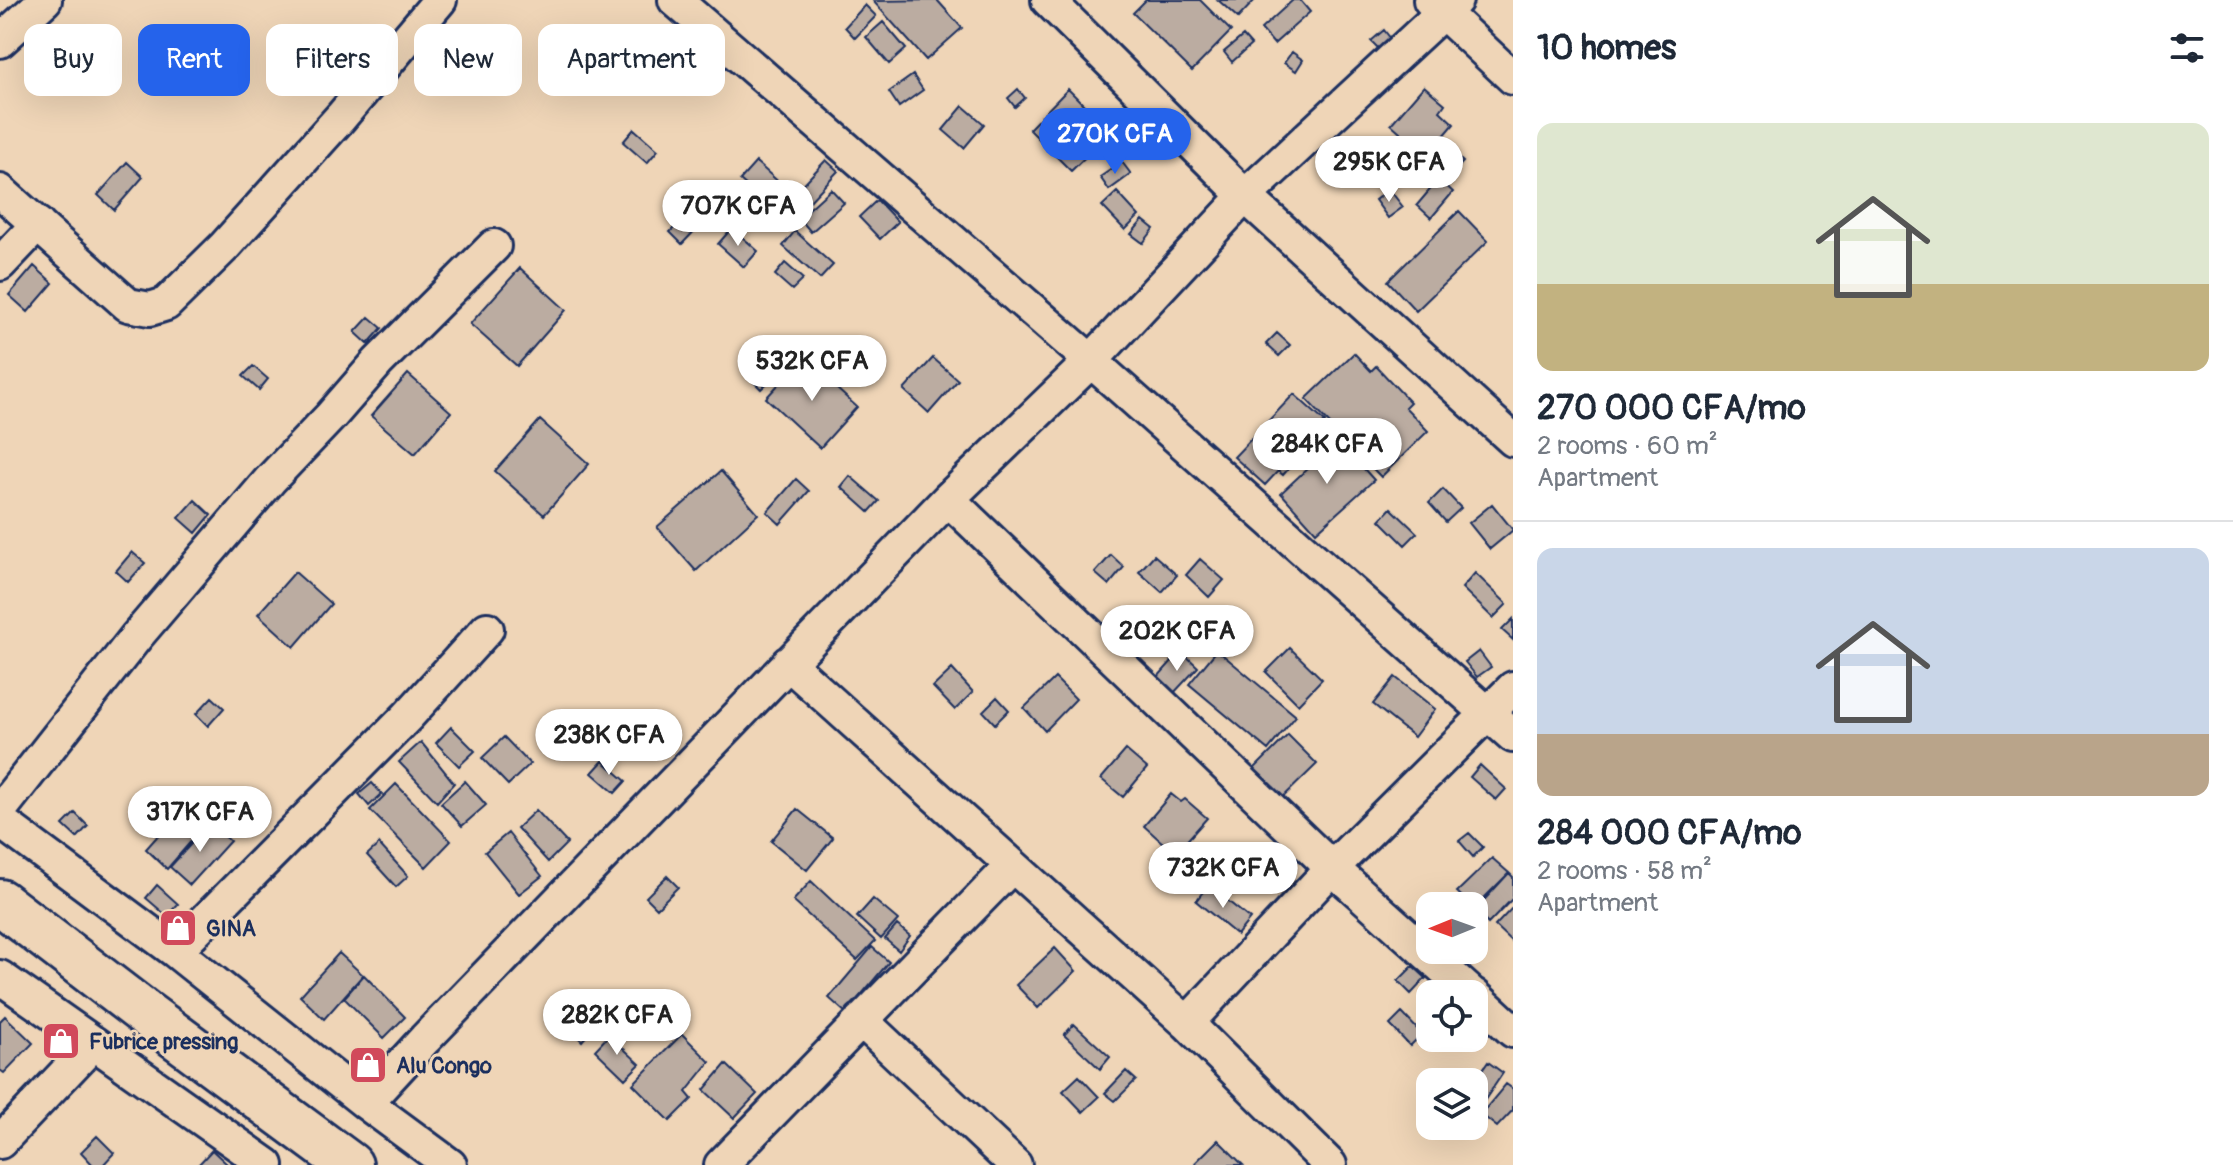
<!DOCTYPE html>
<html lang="en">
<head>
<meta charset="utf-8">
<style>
	body { margin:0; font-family:Pangolin,sans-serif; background:#f6f6f7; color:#1f2937; height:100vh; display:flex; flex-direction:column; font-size:30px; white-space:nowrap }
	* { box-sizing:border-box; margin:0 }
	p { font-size:26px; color:#747a83 }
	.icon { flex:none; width:44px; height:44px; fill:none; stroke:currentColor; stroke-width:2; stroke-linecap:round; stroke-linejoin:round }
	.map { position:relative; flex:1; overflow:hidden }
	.panel { display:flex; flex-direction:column; background:#fff; width:720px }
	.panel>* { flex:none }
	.guide { position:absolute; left:24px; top:24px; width:760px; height:72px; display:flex; gap:16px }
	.needle { width:52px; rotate:269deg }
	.controls { position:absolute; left:1416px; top:892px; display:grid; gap:16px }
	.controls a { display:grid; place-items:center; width:72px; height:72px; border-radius:16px; background:#fff; box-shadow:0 8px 32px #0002; font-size:40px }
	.price { position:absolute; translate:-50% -68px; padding:0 18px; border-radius:28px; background:#fff; color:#222; font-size:26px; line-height:52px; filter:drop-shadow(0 2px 4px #0008) }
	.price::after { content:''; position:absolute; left:50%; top:48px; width:24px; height:18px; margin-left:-12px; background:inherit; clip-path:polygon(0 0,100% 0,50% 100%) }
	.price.on { background:#2563eb; color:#fff }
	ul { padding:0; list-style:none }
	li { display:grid; align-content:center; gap:16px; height:424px; padding:0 24px }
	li+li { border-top:2px solid #e0e1e3 }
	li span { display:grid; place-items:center; height:248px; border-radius:16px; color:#555 }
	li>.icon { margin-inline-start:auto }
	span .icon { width:144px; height:144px; fill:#fffc; stroke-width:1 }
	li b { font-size:34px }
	h2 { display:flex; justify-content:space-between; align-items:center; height:96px; padding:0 24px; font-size:34px }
	.tag { padding:0 28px; border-radius:16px; background:#fff; box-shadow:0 8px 32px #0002; font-size:28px; line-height:72px }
	.tag.on { background:#2563eb; color:#fff }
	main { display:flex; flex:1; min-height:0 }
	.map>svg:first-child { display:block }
	.building { fill:#bbaca1; stroke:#1b2f5e; stroke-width:2 }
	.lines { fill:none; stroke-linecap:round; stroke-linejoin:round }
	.minor-casing { stroke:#1b2f5e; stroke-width:38 }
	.highway-casing { stroke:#1b2f5e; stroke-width:50 }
	.minor { stroke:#efd5b7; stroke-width:32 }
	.highway { stroke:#efd5b7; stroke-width:44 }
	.labels { text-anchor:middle; stroke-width:6; stroke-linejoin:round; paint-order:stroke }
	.poi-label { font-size:22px; font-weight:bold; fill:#1b2f5e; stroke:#efd5b7; text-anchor:start }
</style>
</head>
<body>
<main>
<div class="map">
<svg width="1513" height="1165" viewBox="0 0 1513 1165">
	<rect width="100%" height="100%" fill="#efd5b7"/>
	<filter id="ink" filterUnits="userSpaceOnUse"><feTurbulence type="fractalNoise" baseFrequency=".0125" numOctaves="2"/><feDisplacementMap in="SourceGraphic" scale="16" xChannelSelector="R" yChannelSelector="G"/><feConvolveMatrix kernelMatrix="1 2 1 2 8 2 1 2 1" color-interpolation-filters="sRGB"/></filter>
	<g filter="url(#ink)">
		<path class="building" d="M937,0l25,28 -36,32 -53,-59z
			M1146,0h54l31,31 -39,40 -59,-58z
			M1218,0h37l-17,18z
			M1293,0h7l10,12 -36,32 -13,-15z
			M865,5l11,11 -21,22 -10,-11z
			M883,22l23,27 -17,15 -23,-27z
			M1384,30l7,9 -12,10 -8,-8z
			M1243,36l8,9 -19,17 -8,-10z
			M1292,52l11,8 -7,11 -12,-8z
			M913,75l10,15 -24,17 -10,-15z
			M1424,86l21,18 -5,7 14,13 -27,32 -36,-32z
			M1018,89l7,9 -10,9 -7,-9z
			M1068,89l43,43 -40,39 -42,-42z
			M963,106l21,18 -20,24 -21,-18z
			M634,129l24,21 -11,13 -24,-21z
			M1442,142l21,20 -12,13 -21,-20z
			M1405,146l22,22 -13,13 -22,-22z
			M826,160l12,11 -30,32 -12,-11z
			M127,162l16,15 -29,33 -16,-15z
			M756,162l25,22 -16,18 -25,-22z
			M1122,162l9,12 -22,16 -9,-13z
			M1439,179l14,13 -22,26 -14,-13z
			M713,187l12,12 -43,45 -12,-12z
			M831,189l13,14 -33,29 -12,-14z
			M1389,189l14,18 -15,11 -13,-18z
			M1117,192l22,24 -14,14 -23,-24z
			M877,200l21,22 -18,17 -21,-22z
			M1459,211l29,30 -72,70 -28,-30z
			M1143,220l11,9 -11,14 -12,-9z
			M732,228l26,23 -14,16 -26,-23z
			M795,231l38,34 -13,14 -37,-33z
			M785,263l18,16 -11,11 -17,-15z
			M34,266l19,17 -25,29 -19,-17z
			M520,268l46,42 -49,56 -47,-42z
			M369,317l13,11 -14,16 -13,-12z
			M1277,333l13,12 -11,11 -13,-12z
			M785,340l13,13 -37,36 -13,-13z
			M1354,353l17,18 5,-5 34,36 -5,5 23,24 -47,46 -75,-78z
			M803,358l54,49 -37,41 -54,-50z
			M933,358l25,22 -29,33 -25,-23z
			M253,366l15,13 -9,11 -16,-14z
			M408,374l43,38 -36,42 -44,-38z
			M1294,394l31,28 -25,27 3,3 -20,23 -5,-4 -13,14 -31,-28z
			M540,420l49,44 -45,51 -49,-44z
			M1338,440l36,40 -58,52 -35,-39z
			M721,471l37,43 -62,57 -39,-44z
			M850,476l29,25 -10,11 -28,-25z
			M796,479l13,12 -29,33 -13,-12z
			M1443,489l18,19 -15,14 -17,-19z
			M195,500l16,15 -15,18 -17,-15z
			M1492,504l21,26 -23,19 -21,-26z
			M1391,508l26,25 -12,12 -25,-25z
			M132,552l13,11 -17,19 -12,-11z
			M1111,555l13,12 -15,18 -14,-12z
			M1154,555l23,20 -15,17 -23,-20z
			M1200,559l24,21 -15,17 -23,-22z
			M295,572l36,32 -37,43 -36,-33z
			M1475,573l32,31 -14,14 -31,-30z
			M1513,619v21l-11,-10z
			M1290,648l32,31 -24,25 -32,-32z
			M1217,650l79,66 -28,34 -79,-66z
			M1181,651l17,16 -26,28 -16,-16z
			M1479,651l12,16 -14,10 -12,-15z
			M952,669l21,23 -18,18 -22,-23z
			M1395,677l40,32 -21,28 -41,-33z
			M1055,678l21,21 -31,32 -21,-23z
			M212,697l12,11 -16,18 -12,-12z
			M997,697l12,13 -14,14 -12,-13z
			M451,727l24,24 -16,15 -23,-23z
			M1288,735l29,29 -44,43 -28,-29z
			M504,737l26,27 -22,21 -26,-27z
			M421,742l33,41 -17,19 -38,-40z
			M1126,750l21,18 -24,29 -22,-18z
			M603,761l23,20 -11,12 -23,-20z
			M1480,765l26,24 -10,11 -26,-23z
			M465,781l21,24 -24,21 -21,-23z
			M372,783l10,11 -13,12 -10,-12z
			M396,784l55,57 -25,26 -56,-57z
			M1171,794l10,8 4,-3 22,19 -32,36 -31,-28z
			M186,804l21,19 -40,46 -21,-20z
			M797,809l36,29 -26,32 -36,-29z
			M536,810l31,33 -19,19 -31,-34z
			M75,813l13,13 -11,12 -14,-13z
			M210,823l20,18 -40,44 -20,-18z
			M508,833l34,43 -23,18 -34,-42z
			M1469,833l14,14 -10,10 -14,-16z
			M379,844l29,32 -12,11 -29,-32z
			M1492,858l17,15 -35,35 -17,-16z
			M1509,873l4,4v21l-25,26 -13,-14z
			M667,876l11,11 -21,21 -11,-11z
			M811,881l64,60 -18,19 -64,-59z
			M157,885l21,19 -11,12 -21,-18z
			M1208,885l42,34 -13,16 -41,-34z
			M873,899l25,21 -17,19 -24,-22z
			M1513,907v36l-18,-17z
			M897,925l13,11 -11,15 -14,-12z
			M872,947l17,15 -43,51 -17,-15z
			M1055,948l21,23 -38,37 -22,-23z
			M339,953l24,22 -39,44 -24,-23z
			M1413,966l13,12 -15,16 -13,-13z
			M364,975l41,42 -21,21 -40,-40z
			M1402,1013l20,21 -12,12 -20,-21z
			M5,1016l28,27 -29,30 -4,-3v-49z
			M575,1018l14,15 -7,8 -15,-15z
			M1074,1024l36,33 -10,12 -36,-34z
			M682,1034l28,28 -24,30 6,7 -22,22 -37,-37z
			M609,1035l31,29 -15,15 -30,-29z
			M1488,1062l15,11 -27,40 -2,-31z
			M726,1064l31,30 -23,24 -30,-28z
			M1126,1071l10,9 -21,21 -10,-8z
			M1079,1076l20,21 -16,15 -20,-21z
			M1506,1084l7,5v21l-16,17 -16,-13z
			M97,1136l17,17 -11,12h-10l-12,-13z
			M1218,1140l25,25h-46l-2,-2z
			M212,1150l16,15h-30z"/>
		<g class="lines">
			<defs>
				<path id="minor" d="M675,0l416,361 422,375
					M1048,0l197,196 268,244
					M1430,0l83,78
					M0,41l45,-41
					M0,191l128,114 22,4 16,-5 58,-57 117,-130 99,-117
					M0,264l38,-40
					M948,499l384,369 140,126
					M788,663l399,360 143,142
					M0,810l137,-174 133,-156 61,-64 47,-54 116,-116
					M0,821l175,130 191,152 84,62
					M175,951l232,-234 80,-88
					M0,977l267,188
					M1474,995l39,36
					M861,1020l154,145
					M1187,1023l145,-155 181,-180
					M366,1103l59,-64 523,-540 143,-138 154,-165 211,-196
					M0,1142l93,-98
					M721,1165l291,-299"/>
				<path id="highway" d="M0,902l146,112 204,151"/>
			</defs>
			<use href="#minor" class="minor-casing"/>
			<use href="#highway" class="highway-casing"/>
			<use href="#minor" class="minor"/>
			<use href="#highway" class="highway"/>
		</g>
	</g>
	<defs>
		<symbol id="shop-square" viewBox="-11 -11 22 22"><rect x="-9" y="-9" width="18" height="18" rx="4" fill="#d1495b" stroke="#efd5b7"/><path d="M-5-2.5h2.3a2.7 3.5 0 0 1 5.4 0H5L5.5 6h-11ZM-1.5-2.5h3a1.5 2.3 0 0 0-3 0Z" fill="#fff"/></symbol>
	</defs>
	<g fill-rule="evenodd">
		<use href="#shop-square" x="156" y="906" width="44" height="44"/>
		<use href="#shop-square" x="39" y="1019" width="44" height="44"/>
		<use href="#shop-square" x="346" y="1043" width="44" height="44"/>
	</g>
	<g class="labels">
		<g class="poi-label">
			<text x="206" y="936">GINA</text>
			<text x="89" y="1049">Fubrice pressing</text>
			<text x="396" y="1073">Alu Congo</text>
		</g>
	</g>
</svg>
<div class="controls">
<a><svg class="needle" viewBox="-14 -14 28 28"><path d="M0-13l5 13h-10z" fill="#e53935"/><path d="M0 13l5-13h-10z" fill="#747a83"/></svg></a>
<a><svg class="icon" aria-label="locate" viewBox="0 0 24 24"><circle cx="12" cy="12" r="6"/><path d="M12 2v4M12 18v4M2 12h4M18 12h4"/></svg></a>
<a><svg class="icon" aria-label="layers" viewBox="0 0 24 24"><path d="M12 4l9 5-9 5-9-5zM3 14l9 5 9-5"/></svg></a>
</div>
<b class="price on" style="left:1115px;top:176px">270K CFA</b>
<b class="price" style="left:1389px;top:204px">295K CFA</b>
<b class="price" style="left:738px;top:248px">707K CFA</b>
<b class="price" style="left:812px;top:403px">532K CFA</b>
<b class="price" style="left:1327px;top:486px">284K CFA</b>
<b class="price" style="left:1177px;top:673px">202K CFA</b>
<b class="price" style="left:609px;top:777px">238K CFA</b>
<b class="price" style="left:200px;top:854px">317K CFA</b>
<b class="price" style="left:1223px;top:910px">732K CFA</b>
<b class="price" style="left:617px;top:1057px">282K CFA</b>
<div class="guide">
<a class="tag">Buy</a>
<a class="tag on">Rent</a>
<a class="tag">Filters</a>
<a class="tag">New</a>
<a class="tag">Apartment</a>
</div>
</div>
<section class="panel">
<h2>10 homes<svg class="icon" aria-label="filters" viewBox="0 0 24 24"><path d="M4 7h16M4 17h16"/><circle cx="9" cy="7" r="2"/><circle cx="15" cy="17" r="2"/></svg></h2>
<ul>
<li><span style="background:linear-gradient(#dfe7d0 65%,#c2b280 0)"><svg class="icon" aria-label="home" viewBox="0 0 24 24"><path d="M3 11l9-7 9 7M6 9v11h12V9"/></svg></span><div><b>270 000 CFA/mo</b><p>2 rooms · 60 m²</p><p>Apartment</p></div></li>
<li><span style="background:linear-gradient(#c9d6e8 75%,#b9a48a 0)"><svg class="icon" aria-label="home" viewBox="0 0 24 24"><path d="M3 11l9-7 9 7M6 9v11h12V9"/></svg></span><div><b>284 000 CFA/mo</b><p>2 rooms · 58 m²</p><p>Apartment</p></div></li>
</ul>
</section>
</main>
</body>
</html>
